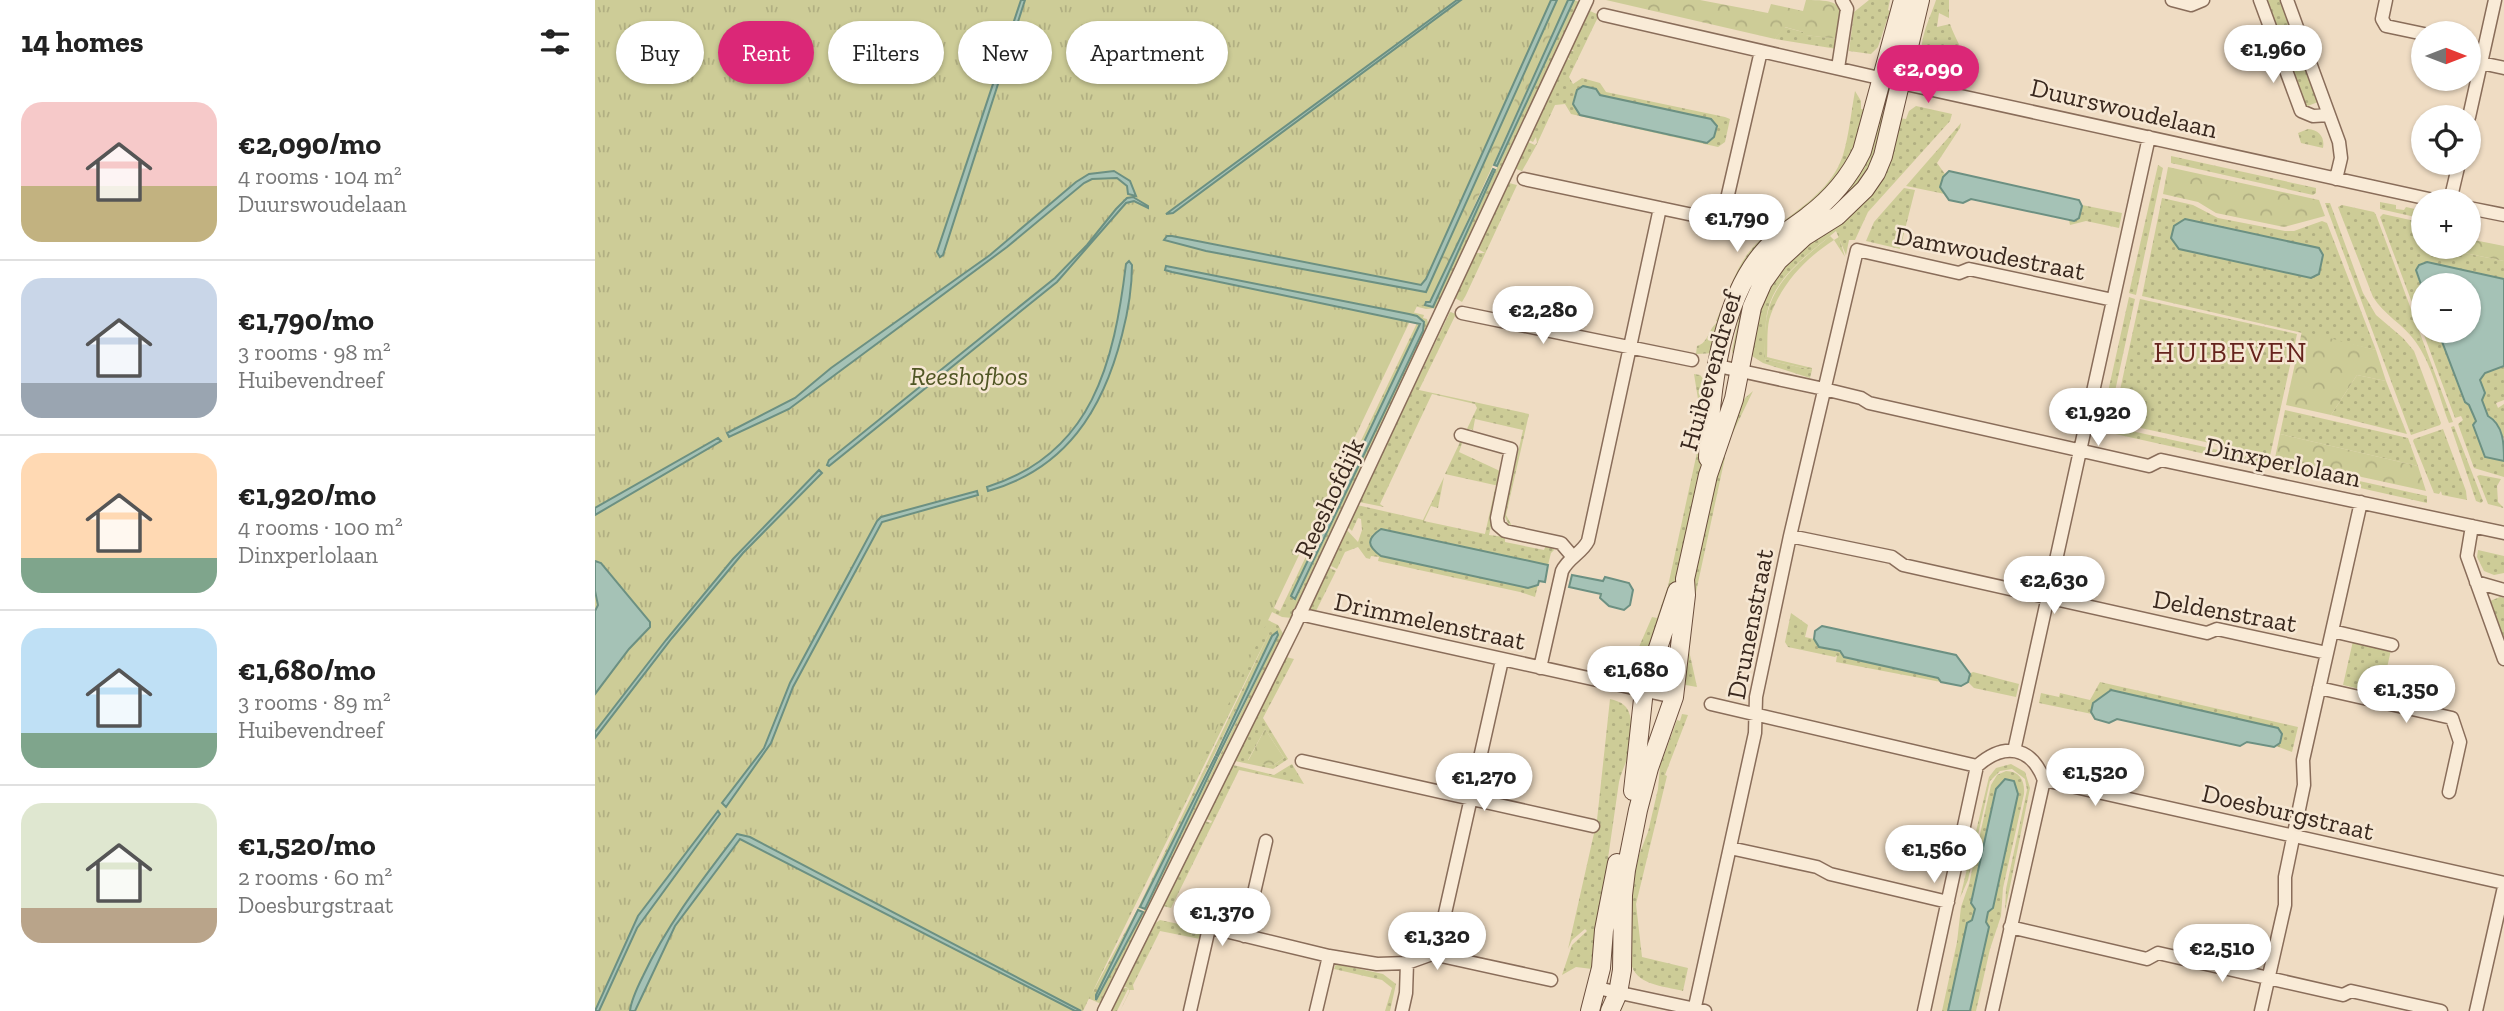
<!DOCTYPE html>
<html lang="en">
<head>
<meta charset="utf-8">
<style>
	body { margin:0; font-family:"Zilla Slab",serif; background:#f2f2f2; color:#222; height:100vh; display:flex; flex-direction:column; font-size:26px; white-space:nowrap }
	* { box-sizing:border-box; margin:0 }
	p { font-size:23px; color:#767676 }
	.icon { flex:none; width:38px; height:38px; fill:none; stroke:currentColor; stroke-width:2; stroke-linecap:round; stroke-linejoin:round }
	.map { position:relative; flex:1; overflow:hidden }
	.drawer { display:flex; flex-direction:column; background:#fff; width:595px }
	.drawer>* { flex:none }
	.banner { position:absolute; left:21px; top:21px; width:665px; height:63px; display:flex; gap:14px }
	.needle { width:46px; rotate:90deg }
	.fabs { position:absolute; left:1816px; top:21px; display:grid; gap:14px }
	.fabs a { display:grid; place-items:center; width:70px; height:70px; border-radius:50%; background:#fff; box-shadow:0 2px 5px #0004; font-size:35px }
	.price { position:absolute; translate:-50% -60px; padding:0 16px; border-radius:24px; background:#fff; color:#222; font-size:23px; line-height:46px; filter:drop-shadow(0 2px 4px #0008) }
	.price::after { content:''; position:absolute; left:50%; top:42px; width:21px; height:16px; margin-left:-10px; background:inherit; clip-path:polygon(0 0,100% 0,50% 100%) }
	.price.current { background:#db2777; color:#fff }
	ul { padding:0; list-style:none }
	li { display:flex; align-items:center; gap:21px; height:175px; padding:0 21px }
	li+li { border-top:2px solid #e0e0e0 }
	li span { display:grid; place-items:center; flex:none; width:196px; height:140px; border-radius:21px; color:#555 }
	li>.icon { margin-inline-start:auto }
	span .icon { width:84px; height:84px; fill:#fffc; stroke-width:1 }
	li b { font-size:30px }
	h2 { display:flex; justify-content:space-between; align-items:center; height:84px; padding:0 21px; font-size:30px }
	.pill { padding:0 24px; border-radius:32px; background:#fff; box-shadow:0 2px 5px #0004; font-size:24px; line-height:63px }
	.pill.current { background:#db2777; color:#fff }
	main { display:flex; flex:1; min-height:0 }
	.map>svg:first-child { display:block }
	.grass { fill:url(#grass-dots); fill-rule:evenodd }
	.forest { fill:url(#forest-crowns) }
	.park { fill:url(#park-tufts) }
	.water { fill:#a5c2b6; stroke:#6c9082; stroke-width:2 }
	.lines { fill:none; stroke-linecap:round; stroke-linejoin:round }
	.street-casing { stroke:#896d5a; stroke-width:15 }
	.secondary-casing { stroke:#6b4e3d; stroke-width:20 }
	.street { stroke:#f9ebd7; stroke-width:12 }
	.secondary { stroke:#f9ebd7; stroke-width:18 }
	.labels { text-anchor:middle; stroke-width:5; stroke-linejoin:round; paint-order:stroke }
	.street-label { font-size:26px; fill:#39281e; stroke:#f6e7d3 }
	.park-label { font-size:26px; font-style:italic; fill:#505624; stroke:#f6e7d3 }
	.neighbourhood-label { font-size:28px; letter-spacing:2px; fill:#66231d; stroke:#f6e7d3 }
</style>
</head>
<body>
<main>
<section class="drawer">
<h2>14 homes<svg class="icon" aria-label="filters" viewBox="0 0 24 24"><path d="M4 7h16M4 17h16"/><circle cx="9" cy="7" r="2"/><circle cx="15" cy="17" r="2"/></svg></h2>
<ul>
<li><span style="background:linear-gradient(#f6c9c9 60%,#c2b280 0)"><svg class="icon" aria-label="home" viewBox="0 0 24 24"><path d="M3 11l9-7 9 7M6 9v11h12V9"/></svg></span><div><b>€2,090/mo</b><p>4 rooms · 104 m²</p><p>Duurswoudelaan</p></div></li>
<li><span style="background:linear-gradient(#c9d6e8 75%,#9aa5b1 0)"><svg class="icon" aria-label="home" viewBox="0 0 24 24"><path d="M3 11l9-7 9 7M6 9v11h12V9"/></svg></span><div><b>€1,790/mo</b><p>3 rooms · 98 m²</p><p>Huibevendreef</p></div></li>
<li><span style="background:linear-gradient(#ffd9b3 75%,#7fa58c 0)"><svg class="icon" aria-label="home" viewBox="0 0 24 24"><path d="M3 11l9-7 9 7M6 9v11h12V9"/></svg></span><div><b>€1,920/mo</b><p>4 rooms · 100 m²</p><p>Dinxperlolaan</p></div></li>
<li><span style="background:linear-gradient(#bfe0f5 75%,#7fa58c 0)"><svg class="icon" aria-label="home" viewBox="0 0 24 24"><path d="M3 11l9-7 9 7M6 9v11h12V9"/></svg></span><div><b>€1,680/mo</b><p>3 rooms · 89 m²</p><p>Huibevendreef</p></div></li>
<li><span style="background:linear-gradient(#dfe7d0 75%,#b9a48a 0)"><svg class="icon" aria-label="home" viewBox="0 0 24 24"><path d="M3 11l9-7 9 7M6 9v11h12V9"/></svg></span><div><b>€1,520/mo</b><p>2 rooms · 60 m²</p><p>Doesburgstraat</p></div></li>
</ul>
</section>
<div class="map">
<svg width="1909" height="1011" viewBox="0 0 1909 1011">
	<defs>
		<pattern id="grass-dots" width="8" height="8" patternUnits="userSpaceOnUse" patternTransform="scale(1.75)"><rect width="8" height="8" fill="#cdcc97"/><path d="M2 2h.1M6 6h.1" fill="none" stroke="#b1af82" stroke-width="1.8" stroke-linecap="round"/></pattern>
		<pattern id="forest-crowns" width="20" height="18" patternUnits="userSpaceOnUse" patternTransform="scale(1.75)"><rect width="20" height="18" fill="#cdcc97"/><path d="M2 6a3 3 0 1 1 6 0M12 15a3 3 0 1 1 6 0" fill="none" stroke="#b1af82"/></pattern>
		<pattern id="park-tufts" width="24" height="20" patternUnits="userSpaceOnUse" patternTransform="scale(1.75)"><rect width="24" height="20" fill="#cdcc97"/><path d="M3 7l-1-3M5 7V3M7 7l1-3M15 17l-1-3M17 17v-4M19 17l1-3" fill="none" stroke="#b1af82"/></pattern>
	</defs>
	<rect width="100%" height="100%" fill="#efdcc3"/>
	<path class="grass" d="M979,0l7,2 -143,306 -12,1 -66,-17 73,15z
		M1274,0h21l-2,10 2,1 -12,36 -7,7 -22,-3 5,-39z
		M1341,0h13v18l-10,-5 -2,14 13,-3c8,22 17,27 12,52 -10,-2 -24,-3 -32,-8 -20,-13 1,-51 6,-68z
		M1668,0h20l35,102 -13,5z
		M995,11l9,4 -30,62 4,7 9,-6 18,5 6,9 119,25 5,2 -5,23 -7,5 -147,-33 -6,-10 -10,1 -19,41 -14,25 -6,-2 12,-27 7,3 2,-2 -1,-6 -3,5 -4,-2 38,-81 4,1 -4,-3 4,-6h3l-3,-2zM1001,89l4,6 111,24 3,4 -7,20 -127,-28 -7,-10z
		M1189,27l19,5 3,3 32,4 -1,10 -62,-10z
		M1260,91l6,10v8l6,1 -20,62 -79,69 -52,112 -20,1 1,-8c12,-3 11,-18 21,-24l-2,-1c13,-27 19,-57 42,-79 28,-27 72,-46 85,-87 6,-20 8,-42 12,-64z
		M1321,106l36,8 -2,7 -82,91 -13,28h-6l-3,15 -10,-24c-25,21 -60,45 -68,78 -4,16 -2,34 -4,50l48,11 -2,8 -47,-15 -11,-7 -2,-6 10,-49 20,-35 58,-45 61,-103 7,1 3,-8z
		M1282,112l8,2c-4,15 -4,33 -9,47 -14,40 -56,54 -85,80 -35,31 -46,69 -53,113l-4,2 -2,-5c5,-22 11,-59 22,-77 19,-31 50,-44 77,-67 28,-26 38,-59 46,-95z
		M1366,123l-1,5 -23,35 8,11 -5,13 5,7 -39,-8z
		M1713,129c11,1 17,8 15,19l-22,-5 -3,-10z
		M1576,156l145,32v5l-3,2 -142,-32z
		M1563,165l5,3 -27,127 -7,-2z
		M914,183l8,2 -51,110 -4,7 -7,-4 21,-45h9l-7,-4z
		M1309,188l11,2 -15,59 -34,-8 8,-19z
		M1567,198l31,7 25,13 67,13h9l28,-10 5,2 49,127 -234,-54z
		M1785,202l16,3v4l8,1 2,-3 18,4v8l-44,-10z
		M1730,203h5l33,90 13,22 27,23 11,13 27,72 -1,2 -29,10z
		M1487,205l40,8 -3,15 -33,-7 -16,4 -1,-5 5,1 5,-3z
		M1747,205l32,7 2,3 77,207 -4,1c-10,-26 -17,-59 -34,-82 -12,-17 -31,-26 -42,-44l-35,-90z
		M1788,214l41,9v24h11l69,14v18l-77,-17 -8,3 -3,7 8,21v38h14l26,71 5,3 7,16 -3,5 12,31 19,4v16l-30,-9 -16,-44 5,-4 -2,-4 -6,2 -75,-201z
		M567,262l206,39 56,14 -1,3 4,1 2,8 -137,291 -10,-1 -229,-113 -1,-5 3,-5c13,-15 29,-28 41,-43 43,-54 51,-124 66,-189zM571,266l243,48 8,2 7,6 -1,9 -127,268 -4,-4 128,-272h-3l-137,288 -225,-109 1,-8 25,-23 24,-29 20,-35 19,-53 18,-79z
		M1534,297l6,2 -26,120 -3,2 -4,-2z
		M1545,299l157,35 -27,122 -157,-34z
		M855,312l6,2 -37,76 110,24 -23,101 6,11 17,5 -19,-4 -6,-12 19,-85 -48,-11 -2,11 -4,-1 -3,5 -1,-1 12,-25 -2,-4 -43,-10 -52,110 4,3 -25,-5z
		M1909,366v34l-8,3 2,5 6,-4v35l-9,-19 -7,-3 -6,-17 3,-7 -5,-13 5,-7z
		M1099,374l6,1 5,6 -3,82 -29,130 -27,74 -11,7h-13l2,-8 11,-10 17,-39 5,1 11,-32 33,-152v-16z
		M1762,375l29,6 21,53 -76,-19z
		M1158,391l-27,56 -3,10h2l-1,5 -31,144 -3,39 -2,1 9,41 -17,-3c9,-95 27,-189 56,-279l5,1 4,-8z
		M1690,410l123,28 10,28 -138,-32z
		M1859,426l29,75 -2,2 -5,-2 -25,-74z
		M1518,427l156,34 -1,7 -157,-35z
		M1848,429l23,62 1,9 -25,-5 -1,-4 -2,3 -5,-1 -21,-52 1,-2z
		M866,440l2,1 -4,11 41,19 4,-10 -5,25 -54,-12z
		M1678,462l154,34v7l-156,-35z
		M1885,475l21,4 -4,7 1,16 6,6 -16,-4 -11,-28z
		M849,477l-6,31 -7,-2 -7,15 61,13 10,-45h4l-10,46 16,2v5l39,8 2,-5 7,2 1,3 -3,3 -3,12 -167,-36 -9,6 9,21 146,32 11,-3 -3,12 -15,-5 -142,-31 1,-4 -8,-1 -1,3 -4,-1 -8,-11 -13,5 -8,17 -8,-4 17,-36 12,13 4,-12 -1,-11 -3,-1 -6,13 -5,-5 10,-21 66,15z
		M497,535l186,90 6,10 -181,367 -4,1 -66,-29zM678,625l-135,283 -47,87zM682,632l1,3c-25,53 -51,106 -77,159 -33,69 -66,138 -105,204l176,-362z
		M1883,550l26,6v17l-10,2 -10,-4 -7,-14z
		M733,567l8,4 -22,44 -5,-3v-4z
		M1905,597l4,1v49l-14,-46z
		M1196,613l17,12 -3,12 9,2 5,8 119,31 3,4 -105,-20 1,-7 -2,2 -47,-10 -3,-5z
		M1758,641l38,9 -10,44 -38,-9z
		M691,657l8,2 -31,59 25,41 -15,10 -38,-8zM670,729l19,29 -12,8 -24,-6z
		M1378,672l46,12 -3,13 -42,-9 -6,-6 1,-8z
		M1505,682l198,45 -6,25 -16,-6 4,-3 2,-9 -189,-31 -1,11 -53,-11 2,-10 18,4 1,-4 30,7z
		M1015,699c5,1 11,3 15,7 10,10 6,36 3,49 -2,9 -7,17 -9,27l-27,187 -16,-2 -14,8 10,-30 15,-14 -2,-2 -13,11 -4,9 29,-129z
		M1087,714l6,1 -23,60 2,1 -31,128 6,53 46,11 -5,23c-19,-5 -49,-6 -52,-29l1,-84h2l5,-23 9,-23 10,-43 2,-23 17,-46 3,1z
		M697,764l12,20 -65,-14 -68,138 -8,-2 42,-85 6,2 1,-2 -6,-2 27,-54 41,10z
		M1416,764l14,8 5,16 -25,123 1,-22 21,-99 -2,-11 -13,-10 -12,2 -10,10 -22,99 -8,18 29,-121 7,-9z
		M1411,771c14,0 19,10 18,23l-21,94 -2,28 -11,33 -14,62h-6l19,-84 -3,-5 14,-139 -4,6 -25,114 4,5 -3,12 -5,3 -19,88h-6l15,-69 4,-35 8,-23 22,-99 6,-10z
		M565,920l42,9 -2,10 -40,-8 -27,54 1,5h-4l-10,21 10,-20 -2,-2 -11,22h-6l11,-24 8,2 -7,-3 31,-62z
		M741,964l47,10 13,10 -6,27h-5l7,-23 -10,-8 -48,-11z"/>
	<path class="forest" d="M962,0h11l-138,303h-4v4l-66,-15 67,-1z
		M1011,0h94l68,13 3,-9 32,7 3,-11c38,0 36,5 32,39l-33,-4 -2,-3 -18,-5 -10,12z
		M1573,167l151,33 6,16 -41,11 -68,-14 -18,-11 -35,-8z
		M1235,236l4,4 5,-3 6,20 -11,-17c-28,18 -51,42 -63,74 -5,12 -3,30 -4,43l45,11v2l-48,-11c1,-14 0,-30 3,-43 6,-35 37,-58 63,-80z
		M1874,239l35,7v15l-69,-14h34z
		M1707,331l74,19 10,31 -29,-6 -26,40 -45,-10z
		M1685,434l138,32 8,25 -151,-33z
		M670,729l19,29 -12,8 -24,-5z"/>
	<path class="park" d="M0,0h967l-479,1011h-488z"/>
	<path class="water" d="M426,0h4l-82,255 -3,2 -3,-5z
		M862,0h4l-288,213 -7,1z
		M956,0h6l-131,292 -220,-41 -42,-11 3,-4h5l249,49 5,-6z
		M973,0h6l-77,166 -3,-1z
		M988,86l13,3 4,6 111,24 6,7 -3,11 -7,6 -127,-28 -7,-11 4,-14z
		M898,169l2,1 -62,137 -8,-2 1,-3h4z
		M519,171l16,10 6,15 -8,-2 -1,-8 -10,-8 -25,1 -8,4 -77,64 -218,162 -60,28 -2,-4 68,-35 36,-30 159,-113 86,-73 13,-8z
		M1354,171l130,29 3,6 -3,12 -5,3 -103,-22 -8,4 -14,-3 -9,-13 3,-10z
		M538,197l15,9v2l-14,-7 -8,2 -69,79 -228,184 -2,-1 2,-5 226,-182 32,-33 29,-36 11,-11z
		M1590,219l134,29 4,7 -4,19 -8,4 -132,-29 -8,-11 3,-12z
		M534,261l3,4c0,23 -4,47 -10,70 -19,75 -56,134 -134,156l-1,-4c106,-33 127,-125 139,-223z
		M1832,262l77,17v87l-19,7 -5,7 5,13 -3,7 6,16c16,9 16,29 16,45l-19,-4 -12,-32 3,-4 -7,-16 -4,-3 -27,-71h31v-46h-45v8l-8,-23 3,-5z
		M571,266l243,48 8,2 7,6 -1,9 -128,268 -4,-3 129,-272 -248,-52 -7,-2z
		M123,438l3,3 -126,74v-7z
		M224,470l3,3 -79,80 -71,85 -77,100v-6l71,-92 67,-81z
		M382,491l1,4 -96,27 -89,165 -22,56 -45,64 -4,-4 42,-55 26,-65 87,-162 4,-4z
		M786,529l167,36 -3,17 -6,-1 -1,4 -10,3 -147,-32c-14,-10 -15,-17 0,-27z
		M0,561l6,2 49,59v5l-21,22 -34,45v-83l3,-6 -3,-14z
		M977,575l31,6 2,-4 24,6 4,7 -3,15 -6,5 -15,-4 -9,-8 1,-4 -32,-7z
		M1227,626l134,29 14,19 -2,8 -7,4 -20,-4 -3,-4 -94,-21 -4,-6 -21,-4 -5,-8 1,-8z
		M682,632l1,3 -60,121 -2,-1 56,-119z
		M1516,690l167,38 4,6 -2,9 -6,4 -27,-5 -7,4 -123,-27 -8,4 -14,-4 -4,-7 2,-9z
		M620,757l2,1 -72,151 -5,-2z
		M1410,779l9,2 4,13 -25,114 -5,4 -2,10 3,5 -19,84h-22l19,-88 5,-3 3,-11 -4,-6 25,-114z
		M123,811l2,3 -83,114 -38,83h-4l43,-95z
		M142,834l13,3 331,174h-6l-335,-172 -65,87 -40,85h-5c1,-11 8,-25 13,-35 25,-53 59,-96 94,-142z
		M543,910l5,2 -47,88v-5z"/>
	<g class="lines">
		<defs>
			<path id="street" d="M1577,0l19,5 12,-5
				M1665,0l41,111 12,5 16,-1
				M1692,0l52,142 2,16 -5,21
				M1791,0l-4,19 4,7 38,8
				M1009,15l297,68 537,118
				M1886,63l23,5
				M1243,68l9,-59 -5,-9
				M1874,117l26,-117
				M929,179l136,29
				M1855,201l9,-38
				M1874,208l35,7
				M867,313l230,47
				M1123,366l106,23 37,9 8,5 280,63 12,-6 343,73
				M866,435l50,14 -14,69 1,7 7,6 56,12 12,14
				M1877,526l-5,30 37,103
				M1195,536l102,21 11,8 304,68 10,-4 110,24
				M1881,582l28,8
				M704,614l375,83
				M1737,631l60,14
				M945,668l22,-97c6,-13 20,-18 26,-30l72,-333 52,11 7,-1 5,-6 37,-161
				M1724,688l133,30 8,24 -11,50
				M1116,704l266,62c27,-24 54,-20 67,14l460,103
				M1419,751l135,-614
				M707,761l291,65
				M1135,848l87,19 13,7 118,28
				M593,922l141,34 48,8 30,-1 25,-9 119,26
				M1415,927l137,32 11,-6 185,42 8,-4 90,20
				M649,936l22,-95
				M837,954l7,-14 63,-280
				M1002,988l108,23
				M509,1011l190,-384 293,-627
				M595,1011l19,-83
				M721,1011l13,-55
				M807,1011l4,-18 1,-30
				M1099,1011l61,-278 1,-36 34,-161 67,-286 102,23 10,-4 144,31
				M1329,1011l53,-245
				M1397,1011l52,-231
				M1666,1011l24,-106v-28l19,-92 -1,-25 58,-258
				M1881,1011l28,-124"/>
			<path id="secondary" d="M1113,458c2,-65 12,-159 58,-209 12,-13 28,-22 42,-33 24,-18 41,-38 54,-65l41,-151
				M1038,791l11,-101 33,-99
				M995,1011l11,-43 3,-38 13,-67
				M1015,1011l8,-18 4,-23 1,-75 3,-25 12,-60 11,-42 25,-71 12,-102 -1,-16 23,-104 26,-76 18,-92 11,-25 15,-21 27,-25 32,-20 28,-27 11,-16 7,-17 37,-156"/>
		</defs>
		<use href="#street" class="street-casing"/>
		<use href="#secondary" class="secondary-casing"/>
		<use href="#street" class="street"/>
		<use href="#secondary" class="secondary"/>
	</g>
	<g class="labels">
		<g class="street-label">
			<text transform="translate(1529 108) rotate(13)" y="9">Duurswoudelaan</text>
			<text transform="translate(1395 253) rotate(11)" y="9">Damwoudestraat</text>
			<text transform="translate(1115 371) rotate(-74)" y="9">Huibevendreef</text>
			<text transform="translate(1688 462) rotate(12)" y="9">Dinxperlolaan</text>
			<text transform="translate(734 498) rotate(-65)" y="9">Reeshofdijk</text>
			<text transform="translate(1630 611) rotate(10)" y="9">Deldenstraat</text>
			<text transform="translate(835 621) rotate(12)" y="9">Drimmelenstraat</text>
			<text transform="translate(1155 624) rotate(-79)" y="9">Drunenstraat</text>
			<text transform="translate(1693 812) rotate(13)" y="9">Doesburgstraat</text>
		</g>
		<g class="park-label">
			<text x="374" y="385">Reeshofbos</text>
		</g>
		<g class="neighbourhood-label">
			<text x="1636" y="362">HUIBEVEN</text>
		</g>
	</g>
</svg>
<div class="fabs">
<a><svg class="needle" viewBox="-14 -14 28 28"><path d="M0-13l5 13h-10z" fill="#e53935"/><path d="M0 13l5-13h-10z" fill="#767676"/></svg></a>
<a><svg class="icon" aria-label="locate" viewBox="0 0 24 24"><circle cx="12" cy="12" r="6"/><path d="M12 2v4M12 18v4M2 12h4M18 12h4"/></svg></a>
<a>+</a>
<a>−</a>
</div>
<b class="price" style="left:1678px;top:85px">€1,960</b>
<b class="price current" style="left:1333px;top:105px">€2,090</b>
<b class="price" style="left:1142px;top:254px">€1,790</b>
<b class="price" style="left:948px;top:346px">€2,280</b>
<b class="price" style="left:1503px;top:448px">€1,920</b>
<b class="price" style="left:1459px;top:616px">€2,630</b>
<b class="price" style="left:1041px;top:706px">€1,680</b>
<b class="price" style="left:1811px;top:725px">€1,350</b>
<b class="price" style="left:1500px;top:808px">€1,520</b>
<b class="price" style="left:889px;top:813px">€1,270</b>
<b class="price" style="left:1339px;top:885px">€1,560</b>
<b class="price" style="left:627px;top:948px">€1,370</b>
<b class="price" style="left:842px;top:972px">€1,320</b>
<b class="price" style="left:1627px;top:984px">€2,510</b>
<div class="banner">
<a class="pill">Buy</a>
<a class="pill current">Rent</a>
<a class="pill">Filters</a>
<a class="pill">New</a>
<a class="pill">Apartment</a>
</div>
</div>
</main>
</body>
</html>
